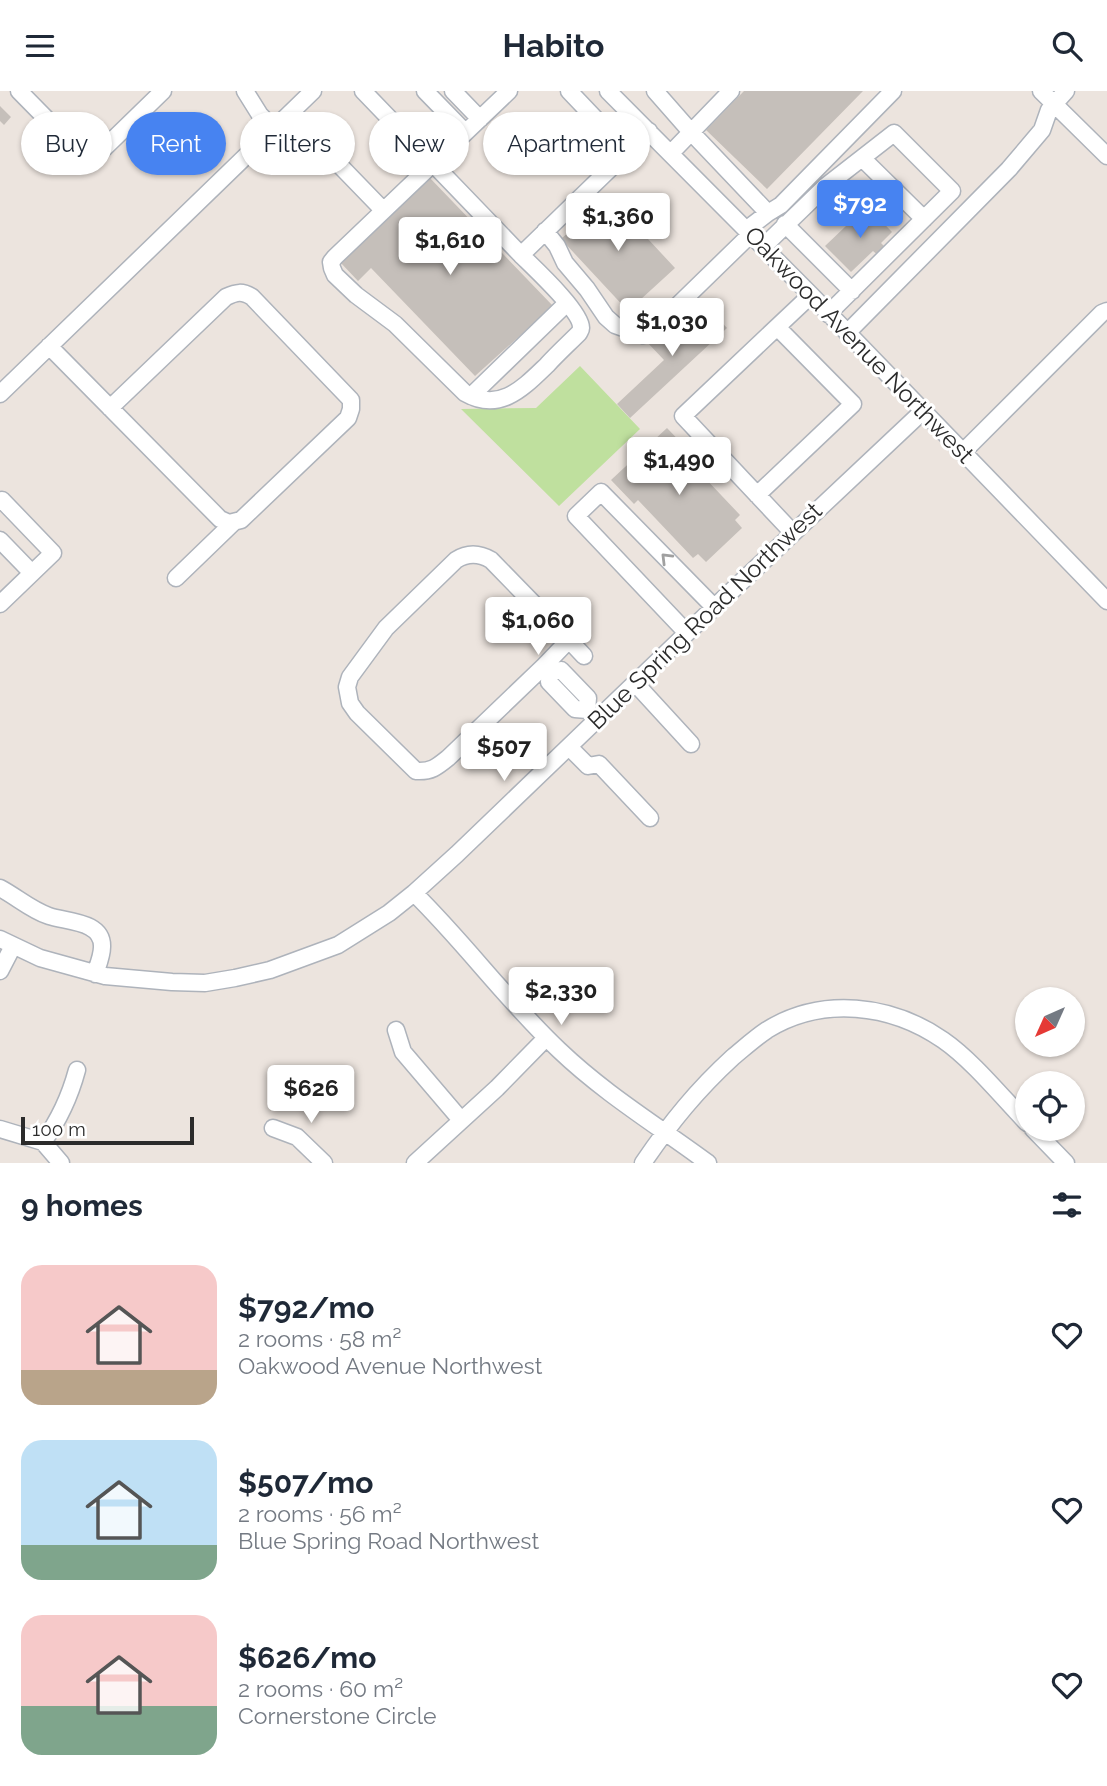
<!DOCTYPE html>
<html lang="en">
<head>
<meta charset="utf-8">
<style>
	body { margin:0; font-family:Raleway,sans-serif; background:#f6f6f7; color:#1f2937; height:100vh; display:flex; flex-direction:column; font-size:26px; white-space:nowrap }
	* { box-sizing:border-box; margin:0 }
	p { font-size:23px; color:#747a83 }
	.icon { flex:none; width:38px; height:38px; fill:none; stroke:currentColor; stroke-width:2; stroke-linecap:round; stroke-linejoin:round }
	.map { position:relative; height:1072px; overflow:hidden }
	.side { display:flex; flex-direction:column; background:#fff; flex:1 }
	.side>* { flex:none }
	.guide { position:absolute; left:21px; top:21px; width:700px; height:63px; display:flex; gap:14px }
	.needle { width:46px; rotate:225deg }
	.controls { position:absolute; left:1015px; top:896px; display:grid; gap:14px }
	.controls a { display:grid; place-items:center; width:70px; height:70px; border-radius:50%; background:#fff; box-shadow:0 2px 5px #0004; font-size:35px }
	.scale { position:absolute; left:21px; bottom:18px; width:173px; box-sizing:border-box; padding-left:7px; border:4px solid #2b2b2b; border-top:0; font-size:19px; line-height:24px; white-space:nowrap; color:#2b2b2b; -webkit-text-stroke:5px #fff; paint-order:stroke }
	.price { position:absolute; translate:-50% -60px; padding:0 16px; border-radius:7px; background:#fff; color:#222; font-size:23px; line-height:46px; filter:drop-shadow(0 2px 4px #0008) }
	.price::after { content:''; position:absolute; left:50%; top:42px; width:21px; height:16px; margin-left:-10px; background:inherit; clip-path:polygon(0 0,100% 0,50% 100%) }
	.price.selected { background:#4783f1; color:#fff }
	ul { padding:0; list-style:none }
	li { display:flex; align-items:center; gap:21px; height:175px; padding:0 21px }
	li span { display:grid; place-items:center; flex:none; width:196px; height:140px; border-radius:21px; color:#555 }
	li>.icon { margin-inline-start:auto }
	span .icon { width:84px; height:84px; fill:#fffc; stroke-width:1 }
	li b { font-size:30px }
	h2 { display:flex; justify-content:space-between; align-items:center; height:84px; padding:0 21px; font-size:30px }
	.tag { padding:0 24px; border-radius:32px; background:#fff; box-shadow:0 2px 5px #0004; font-size:24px; line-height:63px }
	.tag.selected { background:#4783f1; color:#fff }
	header { display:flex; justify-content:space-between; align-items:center; height:91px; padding:0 21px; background:#fff; font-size:32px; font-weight:700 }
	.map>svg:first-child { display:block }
	.green { fill:#bfe09e }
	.building { fill:#c5bfba }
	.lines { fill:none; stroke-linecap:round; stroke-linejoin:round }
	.minor-casing { stroke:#aeb3bb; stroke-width:19 }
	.minor { stroke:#fff; stroke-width:16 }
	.oneway { stroke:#a0a0a0 }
	.labels { text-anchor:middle; stroke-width:6; stroke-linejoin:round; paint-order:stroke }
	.street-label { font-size:24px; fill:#2b2b2b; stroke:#fff }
</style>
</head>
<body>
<header><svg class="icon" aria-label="menu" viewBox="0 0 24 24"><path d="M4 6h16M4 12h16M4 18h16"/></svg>Habito<svg class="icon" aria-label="search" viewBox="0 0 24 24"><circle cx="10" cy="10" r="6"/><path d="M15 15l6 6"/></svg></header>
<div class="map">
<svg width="1107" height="1072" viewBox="0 0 1107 1072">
	<rect width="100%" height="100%" fill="#ece4de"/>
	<path class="green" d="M580,275l60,63 -81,77 -98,-97 75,-1z"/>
	<path class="building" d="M744,0h119l-96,98 -61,-59z
		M0,15l11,11 -7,8 -4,-4z
		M429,86l124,129 -78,70 -104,-108 -13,13 -18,-19z
		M608,105l67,72 -47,43 -67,-72z
		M867,115l25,26 -11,11 7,7 -8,7 -7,-6 -22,21 -26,-26z
		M710,219l17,18 -97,90 -13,-14 47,-44 -18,-19 22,-20 14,15z
		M667,337l24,25 -5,5 54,57 -5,5 7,8 -36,34 -8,-8 -5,4 -55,-58 -4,4 -23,-24z"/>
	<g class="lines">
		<defs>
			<path id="minor" d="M19,0l60,61 12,9 72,-70
				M245,0l15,24 14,14
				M363,0l158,164 128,-124
				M425,0l40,41
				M453,0l27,28
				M509,0l-174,166 -4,5 1,6 3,7 21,20 39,29 70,69c35,20 58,-5 82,-28 10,-11 21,-21 32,-32 1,-2 2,-3 2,-5 1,-16 -48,-61 -60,-73
				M569,0l58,61
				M608,0l203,204 296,306
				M655,0l36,41 77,81
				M1041,0l66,65
				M290,23l93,96
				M671,62l60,-62
				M862,67l62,61
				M785,133l67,67
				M747,138l21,-16 13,-8 112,-114
				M545,140l12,15 8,17 22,26 19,28 9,8 28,10 31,-26 77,-75
				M763,156l63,-61 68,-53 58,58 -124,123
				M777,236l34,-32
				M847,242l162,-164 33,-39 7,-20 17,-19
				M49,255l171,173 9,4 12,-3 107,-102 3,-9v-9l-99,-103c-10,-6 -15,-5 -26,0l-116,111
				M0,303l313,-303
				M471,305l96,-93
				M963,361l139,-139 5,-2
				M757,404l96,-91 -76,-77 -94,89 110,117
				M0,411l2,-2 51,53 -53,51
				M0,449l32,33
				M176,487l58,-56
				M687,542l-111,-117 25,-24 113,115
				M569,549l15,16
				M544,575l25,-26 -78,-80c-12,-7 -24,-7 -35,0l-70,68 -36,49 -3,10 3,16 7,10 59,58c15,1 21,-4 32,-13l96,-92 6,6
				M635,592l56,61
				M587,619l1,-12 -27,-28 -11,2 -1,10 26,27 12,1 9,10
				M569,656l19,19 11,-2 51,54
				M0,797c17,9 31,22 49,28 18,6 54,5 53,31 0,9 -4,18 -7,27
				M414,802c51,50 93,108 145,157 46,44 99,76 149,113
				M0,848l40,19 65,18 67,6 33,1 30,-5 35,-8 68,-25 51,-32 25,-20 43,-39 230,-221 236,-222
				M0,880l13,-25
				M396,939l7,22 58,68
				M273,1037l24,9 27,26
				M0,1038l43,13 18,21
				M1033,1038l33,34
				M43,1051c16,-22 27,-46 34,-72
				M415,1072l82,-75 49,-50
				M643,1072c28,-41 54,-73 90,-106 11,-9 22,-19 34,-27 55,-34 124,-26 176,10 29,20 59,57 84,83"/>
		</defs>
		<use href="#minor" class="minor-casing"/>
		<use href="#minor" class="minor"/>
	</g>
	<defs><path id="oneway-chevron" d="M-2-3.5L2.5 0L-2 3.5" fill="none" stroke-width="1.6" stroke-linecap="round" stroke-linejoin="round" transform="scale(1.75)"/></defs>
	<use class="oneway" href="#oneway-chevron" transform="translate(666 467) rotate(-135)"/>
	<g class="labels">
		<g class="street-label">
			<text transform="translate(859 254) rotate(46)" y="8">Oakwood Avenue Northwest</text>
			<text transform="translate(705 525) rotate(-44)" y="8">Blue Spring Road Northwest</text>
		</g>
	</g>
</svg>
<div class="controls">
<a><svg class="needle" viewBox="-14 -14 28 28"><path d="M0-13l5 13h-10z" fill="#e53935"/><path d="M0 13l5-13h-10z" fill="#747a83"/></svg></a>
<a><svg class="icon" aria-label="locate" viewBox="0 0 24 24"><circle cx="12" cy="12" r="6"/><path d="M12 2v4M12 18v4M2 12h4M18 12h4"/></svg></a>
</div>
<div class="scale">100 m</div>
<b class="price selected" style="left:860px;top:149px">$792</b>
<b class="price" style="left:618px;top:162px">$1,360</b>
<b class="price" style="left:450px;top:186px">$1,610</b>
<b class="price" style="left:672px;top:267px">$1,030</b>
<b class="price" style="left:679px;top:406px">$1,490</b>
<b class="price" style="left:538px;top:566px">$1,060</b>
<b class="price" style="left:504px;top:692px">$507</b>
<b class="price" style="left:561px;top:936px">$2,330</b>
<b class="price" style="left:311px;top:1034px">$626</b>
<div class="guide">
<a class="tag">Buy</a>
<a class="tag selected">Rent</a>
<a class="tag">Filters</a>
<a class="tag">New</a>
<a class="tag">Apartment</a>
</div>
</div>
<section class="side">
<h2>9 homes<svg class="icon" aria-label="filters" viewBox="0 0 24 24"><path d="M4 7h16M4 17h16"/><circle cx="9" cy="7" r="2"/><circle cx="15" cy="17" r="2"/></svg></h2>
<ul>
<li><span style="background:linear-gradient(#f6c9c9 75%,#b9a48a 0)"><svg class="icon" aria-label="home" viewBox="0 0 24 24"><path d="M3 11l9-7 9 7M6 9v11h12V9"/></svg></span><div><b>$792/mo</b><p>2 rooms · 58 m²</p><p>Oakwood Avenue Northwest</p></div><svg class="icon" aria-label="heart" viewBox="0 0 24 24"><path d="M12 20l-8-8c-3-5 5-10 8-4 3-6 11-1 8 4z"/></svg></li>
<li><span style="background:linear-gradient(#bfe0f5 75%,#7fa58c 0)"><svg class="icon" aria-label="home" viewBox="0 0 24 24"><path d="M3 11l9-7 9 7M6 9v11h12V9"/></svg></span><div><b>$507/mo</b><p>2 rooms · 56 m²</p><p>Blue Spring Road Northwest</p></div><svg class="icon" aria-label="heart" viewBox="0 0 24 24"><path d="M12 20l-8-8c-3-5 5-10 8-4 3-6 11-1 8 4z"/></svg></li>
<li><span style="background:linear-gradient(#f6c9c9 65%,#7fa58c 0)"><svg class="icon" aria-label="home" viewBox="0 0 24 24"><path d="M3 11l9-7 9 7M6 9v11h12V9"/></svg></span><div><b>$626/mo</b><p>2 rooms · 60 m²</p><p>Cornerstone Circle</p></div><svg class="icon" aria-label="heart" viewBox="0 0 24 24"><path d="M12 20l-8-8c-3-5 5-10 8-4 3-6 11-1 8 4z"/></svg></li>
</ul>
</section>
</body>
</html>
